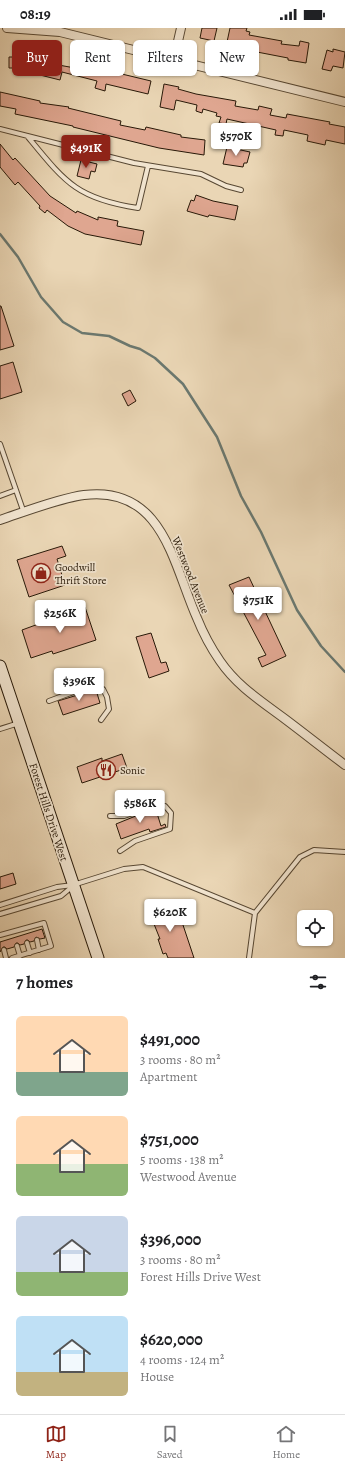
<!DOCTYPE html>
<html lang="en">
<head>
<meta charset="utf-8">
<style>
	body { margin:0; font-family:Alegreya,serif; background:#f6f6f6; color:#202124; height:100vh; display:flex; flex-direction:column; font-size:15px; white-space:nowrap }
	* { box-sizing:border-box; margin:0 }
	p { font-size:13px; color:#757577 }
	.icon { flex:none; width:22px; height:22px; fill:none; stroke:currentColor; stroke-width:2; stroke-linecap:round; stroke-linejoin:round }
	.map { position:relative; height:930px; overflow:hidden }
	.side { display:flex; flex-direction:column; background:#fff; flex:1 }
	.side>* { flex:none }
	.guide { position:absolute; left:12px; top:12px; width:321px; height:36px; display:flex; gap:8px }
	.buttons { position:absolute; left:297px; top:882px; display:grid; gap:8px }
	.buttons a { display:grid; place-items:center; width:36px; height:36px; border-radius:6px; background:#fff; box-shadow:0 1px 3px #0004; font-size:20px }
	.price { position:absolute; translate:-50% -34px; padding:0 9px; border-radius:4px; background:#fff; color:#222; font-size:13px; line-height:26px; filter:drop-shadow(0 1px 2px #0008) }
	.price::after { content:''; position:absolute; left:50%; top:24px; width:12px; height:9px; margin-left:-6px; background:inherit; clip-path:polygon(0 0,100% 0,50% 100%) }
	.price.active { background:#8f2418; color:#fff }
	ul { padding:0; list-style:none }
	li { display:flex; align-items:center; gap:12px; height:100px; padding:0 16px }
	li span { display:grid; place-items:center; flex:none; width:112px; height:80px; border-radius:6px; color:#555 }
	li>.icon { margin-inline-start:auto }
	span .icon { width:48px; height:48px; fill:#fffc; stroke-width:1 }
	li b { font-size:17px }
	h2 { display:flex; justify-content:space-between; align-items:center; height:48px; padding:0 16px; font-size:17px }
	.tag { padding:0 14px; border-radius:6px; background:#fff; box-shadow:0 1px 3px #0004; font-size:14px; line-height:36px }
	.tag.active { background:#8f2418; color:#fff }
	.status { display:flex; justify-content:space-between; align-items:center; height:28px; padding:0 20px; background:#fff; direction:ltr }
	.status svg { height:11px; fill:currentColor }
	.dock { display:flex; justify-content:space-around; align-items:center; height:56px; border-top:1px solid #e0e0e0; background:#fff; font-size:11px; color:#757577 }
	.dock a { display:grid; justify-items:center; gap:2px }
	.dock .active { color:#8f2418 }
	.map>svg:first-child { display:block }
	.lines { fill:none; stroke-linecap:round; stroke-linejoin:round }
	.stream { stroke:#6b786f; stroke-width:2.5 }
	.building { fill:#dfa690; stroke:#281908 }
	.lane-casing { stroke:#584833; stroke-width:6 }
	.street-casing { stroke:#584833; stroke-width:10 }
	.secondary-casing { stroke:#281908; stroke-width:13 }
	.lane { stroke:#f1e4cf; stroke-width:4 }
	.street { stroke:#f1e4cf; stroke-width:8 }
	.secondary { stroke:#f1e4cf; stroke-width:11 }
	.labels { text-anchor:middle; stroke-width:3.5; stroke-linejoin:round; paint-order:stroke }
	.poi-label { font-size:11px; fill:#281908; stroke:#f1e4cf; text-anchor:start }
	.street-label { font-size:11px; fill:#281908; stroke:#f1e4cf }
</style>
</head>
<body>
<div class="status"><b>08:19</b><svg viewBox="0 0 49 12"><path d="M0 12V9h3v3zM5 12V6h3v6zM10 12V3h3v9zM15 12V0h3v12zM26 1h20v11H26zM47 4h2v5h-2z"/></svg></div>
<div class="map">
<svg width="345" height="930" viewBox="0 0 345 930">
	<rect width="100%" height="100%" fill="#ead6b5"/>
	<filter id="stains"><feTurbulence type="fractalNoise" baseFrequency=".005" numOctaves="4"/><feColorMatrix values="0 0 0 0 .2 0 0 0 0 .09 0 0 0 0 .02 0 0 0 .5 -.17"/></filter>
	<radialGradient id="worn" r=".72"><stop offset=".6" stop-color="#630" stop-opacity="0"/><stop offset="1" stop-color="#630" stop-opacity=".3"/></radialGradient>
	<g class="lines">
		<path class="stream" d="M0,206l18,23 23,40 22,25 19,11 27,3 21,10 10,3 15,9 28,26 34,53 24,59 20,36 36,78 24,36 24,26"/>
	</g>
	<path class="building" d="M202,0h15l-3,13 -14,-3z
		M230,0h17l-1,3 4,1 -1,3 33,6 -1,3 18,2 1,-5 9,2 -3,20 -18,-3v-2l-57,-11 1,-5h-5z
		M333,21l12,3 -2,16 -10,-2 -2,5 -9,-2 5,-19 6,2z
		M16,27h17v13h-24v-11h7z
		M45,27l9,2 -1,7 22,4 1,-5 75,18 -3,13 -42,-10 -1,7 -10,-3 2,-7 -35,-9 -2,8 -20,-5z
		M164,56l15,3 -1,2 18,5 40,7 -1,5 23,4 1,-4 13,3 -2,6 16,3 1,-4 43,8 -1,2 16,3v17l-19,-4 -1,5 -18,-4 1,-6 -24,-5 -1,6 -8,-1 1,-5 -49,-11 -1,5 -7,-1 2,-6 -5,-1 1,-3 -14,-4 -1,4 -6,-2 1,-6 -21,-5 -2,10 -14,-3z
		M0,64l40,9v2l29,4 -1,1 53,13 -1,4 25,5 1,-3 35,8v2l24,3 -1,15 -45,-7 -86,-21v-1l-58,-12 1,-5 -16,-3z
		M0,116l13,16 2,-2 35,38 26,17 1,-2 21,9v-3l20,4 -1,5 27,5 -3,14 -56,-11 -17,-8 -21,-16 -2,3 -6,-5 1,-2 -22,-24 -3,3 -15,-18z
		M227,119l23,5 -3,11h-3l-1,4 -20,-3z
		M81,132l16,4 -2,8 -4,-1 -2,8 -12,-3z
		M196,167l17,6 25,5 -3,14 -26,-5 -1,2 -21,-6 4,-11 3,1z
		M0,278h1l13,40 -14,4z
		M13,334l9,30 -22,7v-33z
		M130,362l6,11 -8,5 -6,-12z
		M62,518l4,10 -9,3 8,26 -36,12 -12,-37z
		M249,549l37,79 -24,11 -4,-9 8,-3 -37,-70z
		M85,579l11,33 -43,14 -1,-3 -21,7 -9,-28z
		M151,605l10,30 5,-1 3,9 -20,7 -13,-41z
		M94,662h2l4,13 -37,12 -5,-14z
		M122,726l5,14 -45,15 -5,-16 25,-9v3z
		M156,782l5,16 4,-2 1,3 -16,5 -1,-3 -28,10 -5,-15 32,-13 1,1z
		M13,845l3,11 -16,5v-12z
		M152,874l19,7 6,15 5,-2 12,36h-26l-2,-5 -3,1 -5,-15h2l-14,-35z
		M42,901l3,9 -5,1 -4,-2 -2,4 -4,1 -2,-2h-2l-2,4 -4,1 -2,-2h-2l-2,4 -7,2 -2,-2h-2l-3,5v-10z"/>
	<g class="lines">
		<defs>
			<path id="lane" d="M0,101l134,34 67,11 25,12 15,4
				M28,109c37,45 49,62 110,71l10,-42
				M0,416l24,69
				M0,468l16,-6
				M49,673l38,-14 8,-1 8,3 4,8 2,12 -8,11
				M0,701l19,-6
				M110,788h14l27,-10h14l6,7 -1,16 -35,12 -15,10
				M0,877l57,-18 16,-2 51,-16 19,-2 112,46
				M0,886l61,-18 12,-10
				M0,907l44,-12 7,23 -39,12
				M37,912l2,10
				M27,915l3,10
				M17,918l3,10
				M4,922l2,8
				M249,930l6,-45 45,-56 14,-7 31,2"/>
			<path id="street" d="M7,0l53,4 285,70
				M174,31l7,-31
				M0,492c24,-8 60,-22 84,-25 79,-10 89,69 113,123 6,15 14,30 23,43 17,25 41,40 65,58 20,15 40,31 60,46"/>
			<path id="secondary" d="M0,638l98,292"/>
		</defs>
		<use href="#lane" class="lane-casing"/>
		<use href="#street" class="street-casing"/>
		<use href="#secondary" class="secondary-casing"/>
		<use href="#lane" class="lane"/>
		<use href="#street" class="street"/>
		<use href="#secondary" class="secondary"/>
	</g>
	<defs>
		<symbol id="shop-ring" viewBox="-11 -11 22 22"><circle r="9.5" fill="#f1e4cf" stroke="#8f2418" stroke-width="1.5"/><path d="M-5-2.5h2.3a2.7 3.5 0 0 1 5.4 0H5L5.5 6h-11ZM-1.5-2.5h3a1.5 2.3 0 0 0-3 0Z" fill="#8f2418"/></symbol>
		<symbol id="restaurant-ring" viewBox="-11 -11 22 22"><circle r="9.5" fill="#f1e4cf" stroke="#8f2418" stroke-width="1.5"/><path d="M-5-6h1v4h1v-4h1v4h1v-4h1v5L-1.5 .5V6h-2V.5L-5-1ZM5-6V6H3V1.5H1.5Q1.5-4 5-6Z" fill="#8f2418"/></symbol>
	</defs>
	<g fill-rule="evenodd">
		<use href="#shop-ring" x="30" y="534" width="22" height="22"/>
		<use href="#restaurant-ring" x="95" y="731" width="22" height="22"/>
	</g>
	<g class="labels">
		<g class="poi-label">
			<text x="55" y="543">Goodwill<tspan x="55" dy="13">Thrift Store</tspan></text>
			<text x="120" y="746">Sonic</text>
		</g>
		<g class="street-label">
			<text transform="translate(191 547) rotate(68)" y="4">Westwood Avenue</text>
			<text transform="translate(49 784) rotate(72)" y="4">Forest Hills Drive West</text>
		</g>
	</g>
	<rect width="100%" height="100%" filter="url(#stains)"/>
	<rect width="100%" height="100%" fill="url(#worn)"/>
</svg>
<div class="buttons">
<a><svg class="icon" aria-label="locate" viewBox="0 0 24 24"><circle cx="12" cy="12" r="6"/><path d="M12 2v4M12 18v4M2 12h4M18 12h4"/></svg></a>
</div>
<b class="price" style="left:236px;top:129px">$570K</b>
<b class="price active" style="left:86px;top:141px">$491K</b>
<b class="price" style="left:258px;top:593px">$751K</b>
<b class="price" style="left:60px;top:606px">$256K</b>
<b class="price" style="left:79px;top:674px">$396K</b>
<b class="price" style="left:140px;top:796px">$586K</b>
<b class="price" style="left:170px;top:905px">$620K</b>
<div class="guide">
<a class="tag active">Buy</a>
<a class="tag">Rent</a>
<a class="tag">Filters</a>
<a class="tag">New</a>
</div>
</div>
<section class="side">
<h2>7 homes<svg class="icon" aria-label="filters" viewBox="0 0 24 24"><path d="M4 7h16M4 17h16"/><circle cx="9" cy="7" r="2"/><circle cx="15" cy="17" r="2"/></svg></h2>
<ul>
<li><span style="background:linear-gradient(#ffd9b3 70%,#7fa58c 0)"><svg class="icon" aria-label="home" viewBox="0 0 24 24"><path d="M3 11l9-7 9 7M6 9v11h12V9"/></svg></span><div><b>$491,000</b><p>3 rooms · 80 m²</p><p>Apartment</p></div></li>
<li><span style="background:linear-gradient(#ffd9b3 60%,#8fb573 0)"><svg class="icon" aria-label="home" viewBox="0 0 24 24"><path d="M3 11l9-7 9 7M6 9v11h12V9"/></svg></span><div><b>$751,000</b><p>5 rooms · 138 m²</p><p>Westwood Avenue</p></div></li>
<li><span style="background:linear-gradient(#c9d6e8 70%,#8fb573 0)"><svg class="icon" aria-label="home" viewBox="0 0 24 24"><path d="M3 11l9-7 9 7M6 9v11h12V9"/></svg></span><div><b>$396,000</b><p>3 rooms · 80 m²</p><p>Forest Hills Drive West</p></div></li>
<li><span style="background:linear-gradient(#bfe0f5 70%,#c2b280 0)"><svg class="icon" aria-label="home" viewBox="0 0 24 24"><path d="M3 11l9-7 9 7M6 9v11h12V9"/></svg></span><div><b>$620,000</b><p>4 rooms · 124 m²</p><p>House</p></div></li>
</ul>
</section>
<nav class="dock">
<a class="active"><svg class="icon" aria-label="map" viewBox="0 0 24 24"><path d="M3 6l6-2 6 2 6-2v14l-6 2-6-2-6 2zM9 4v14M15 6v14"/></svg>Map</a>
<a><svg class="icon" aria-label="saved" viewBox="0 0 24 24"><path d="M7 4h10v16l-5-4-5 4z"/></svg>Saved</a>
<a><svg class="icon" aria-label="home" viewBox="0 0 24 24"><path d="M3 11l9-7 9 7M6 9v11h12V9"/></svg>Home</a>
</nav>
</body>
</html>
